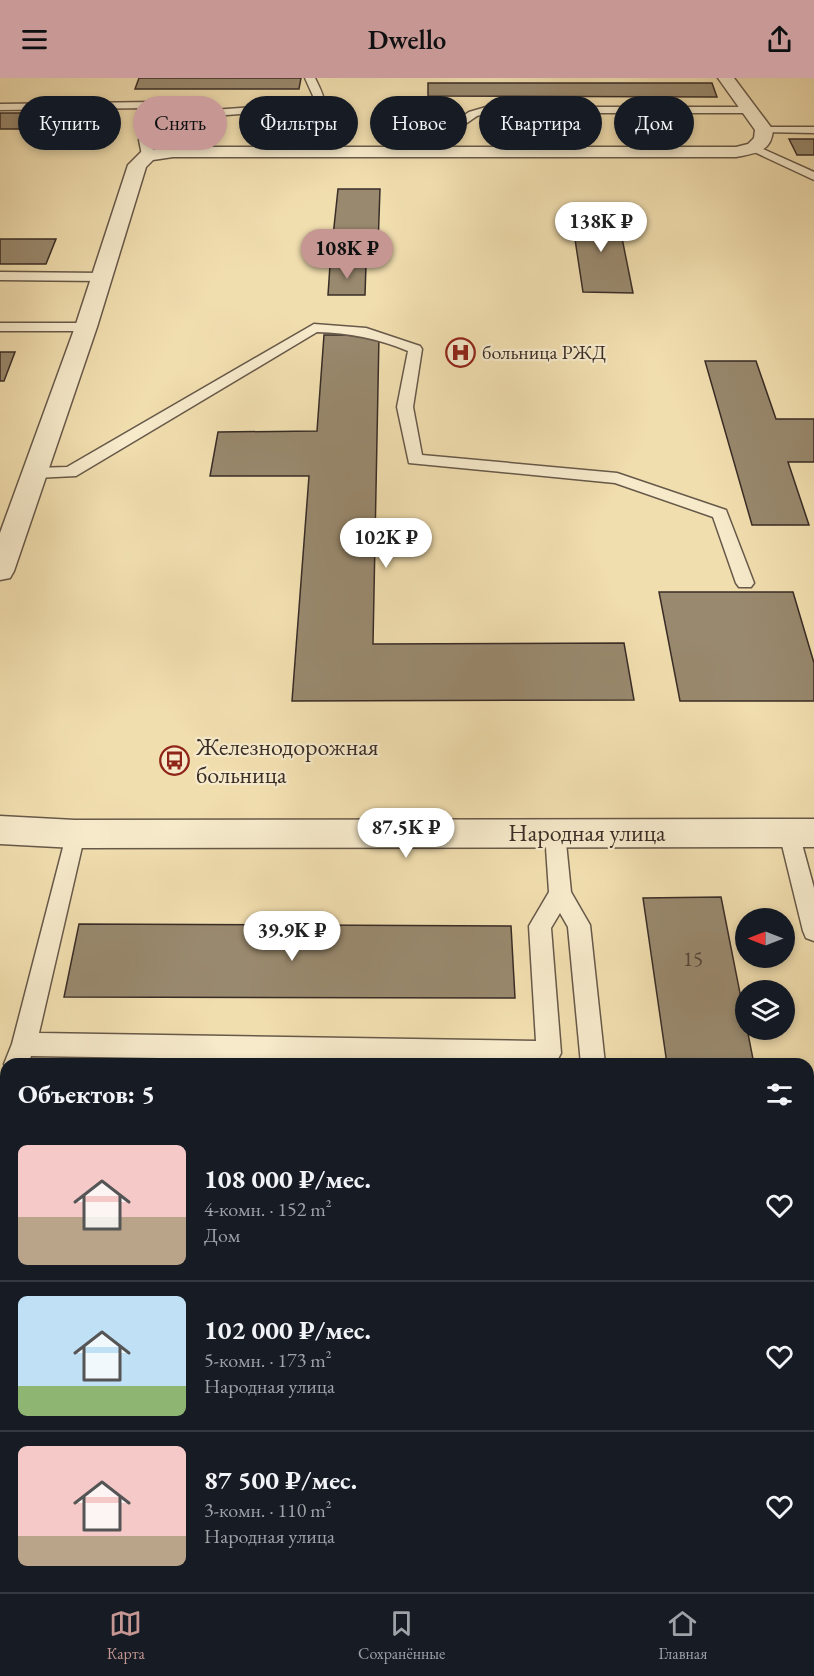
<!DOCTYPE html>
<html lang="ru">
<head>
<meta charset="utf-8">
<style>
	body { margin:0; font-family:"EB Garamond",serif; background:#242831; color:#f1f3f6; height:100vh; display:flex; flex-direction:column; font-size:22px; white-space:nowrap }
	* { box-sizing:border-box; margin:0 }
	p { font-size:20px; color:#9ea1a6 }
	.icon { flex:none; width:33px; height:33px; fill:none; stroke:currentColor; stroke-width:2; stroke-linecap:round; stroke-linejoin:round }
	.map { position:relative; flex:1; overflow:hidden }
	.side { position:absolute; left:0px; top:980px; width:814px; height:536px; display:flex; flex-direction:column; background:#171b24; border-radius:18px 18px 0 0; box-shadow:0 3px 9px #0003 }
	.side>* { flex:none }
	.top-card { position:absolute; left:18px; top:18px; width:778px; height:54px; display:flex; gap:12px }
	.needle { width:39px; rotate:270deg }
	.controls { position:absolute; left:735px; top:830px; display:grid; gap:12px }
	.controls a { display:grid; place-items:center; width:60px; height:60px; border-radius:50%; background:#171b24; box-shadow:0 3px 9px #0003; font-size:30px }
	.price { position:absolute; translate:-50% -51px; padding:0 14px; border-radius:21px; background:#fff; color:#222; font-size:20px; line-height:39px; filter:drop-shadow(0 2px 3px #0008) }
	.price::after { content:''; position:absolute; left:50%; top:36px; width:18px; height:14px; margin-left:-9px; background:inherit; clip-path:polygon(0 0,100% 0,50% 100%) }
	.price.current { background:#c59692; color:#111 }
	ul { padding:0; list-style:none }
	li { display:flex; align-items:center; gap:18px; height:150px; padding:0 18px }
	li+li { border-top:2px solid #363941 }
	li span { display:grid; place-items:center; flex:none; width:168px; height:120px; border-radius:9px; color:#555 }
	li>.icon { margin-inline-start:auto }
	span .icon { width:72px; height:72px; fill:#fffc; stroke-width:1 }
	li b { font-size:26px }
	h2 { display:flex; justify-content:space-between; align-items:center; height:72px; padding:0 18px; font-size:26px }
	.pill { padding:0 21px; border-radius:27px; background:#171b24; box-shadow:0 3px 9px #0003; font-size:21px; line-height:54px }
	.pill.current { background:#c59692; color:#111 }
	header { display:flex; justify-content:space-between; align-items:center; height:78px; padding:0 18px; background:#c59692; color:#111; font-size:27px; font-weight:600 }
	.tabs { display:flex; justify-content:space-around; align-items:center; height:84px; border-top:2px solid #363941; background:#171b24; font-size:16px; color:#9ea1a6 }
	.tabs a { display:grid; justify-items:center; gap:3px }
	.tabs .current { color:#c59692 }
	.map>svg:first-child { display:block }
	.building { fill:#99896e; stroke:#392d27; stroke-width:1.5 }
	.lines { fill:none; stroke-linecap:round; stroke-linejoin:round }
	.service-casing { stroke:#675949; stroke-width:3 }
	.minor-casing { stroke:#675949; stroke-width:3 }
	.tertiary-casing { stroke:#675949; stroke-width:3 }
	.service { fill:#f6eacb; fill-rule:evenodd }
	.minor { fill:#f6eacb; fill-rule:evenodd }
	.tertiary { fill:#f6eacb; fill-rule:evenodd }
	.labels { text-anchor:middle; stroke-width:4.5; stroke-linejoin:round; paint-order:stroke }
	.far-poi-label { font-size:20px; fill:#392d27; stroke:#f6eacb; text-anchor:start }
	.number-label { font-size:21px; fill:#514439 }
	.poi-label { font-size:24px; fill:#392d27; stroke:#f6eacb; text-anchor:start }
	.street-label { font-size:24px; fill:#392d27; stroke:#f6eacb }
</style>
</head>
<body>
<header><svg class="icon" aria-label="menu" viewBox="0 0 24 24"><path d="M4 6h16M4 12h16M4 18h16"/></svg>Dwello<svg class="icon" aria-label="share" viewBox="0 0 24 24"><path d="M12 15V3M7 8l5-5 5 5M5 13v7h14v-7"/></svg></header>
<div class="map">
<svg width="814" height="1514" viewBox="0 0 814 1514">
	<rect width="100%" height="100%" fill="#f1deaf"/>
	<filter id="stains"><feTurbulence type="fractalNoise" baseFrequency=".00333" numOctaves="4"/><feColorMatrix values="0 0 0 0 .2 0 0 0 0 .09 0 0 0 0 .02 0 0 0 .5 -.17"/></filter>
	<radialGradient id="worn" r=".72"><stop offset=".6" stop-color="#630" stop-opacity="0"/><stop offset="1" stop-color="#630" stop-opacity=".3"/></radialGradient>
	<path class="building" d="M139,0h162l-2,11h-164z
		M428,5h284l5,14 -289,-1z
		M0,35h114l-6,16h-108z
		M789,61h25v16h-17z
		M338,111h42l-2,57h-46z
		M571,135h46l16,80 -50,-1z
		M0,161h56l-10,25h-46z
		M330,187h36l-1,30h-37z
		M324,257h55l-6,309 251,-1 10,57 -342,1 17,-225h-99l8,-44 99,-1z
		M0,274h15l-11,29h-4z
		M705,283h51l20,58h38v43h-26l21,63h-57z
		M659,514h134l21,71v38h-134z
		M721,819l33,167h-87l-24,-166z
		M79,846l432,2 4,72 -451,-1z
		M0,1177h6v77h-6z
		M808,1258l6,27v229h-67l-1,-5h62z
		M0,1353h6v50l-6,36z
		M244,1509h128v5h-129z"/>
	<g class="lines">
		<defs>
			<path id="service" d="M305,0h10c16,31 13,41 9,74l-6,3 -6,-3 4,-27v-21l-62,9 -55,4 -40,-8 -8,31 3,15 -6,3 -6,-3 -3,-15 10,-32 -149,2v-6l155,-2 44,9 55,-4 60,-9z
				M486,29h263l5,3 -5,3h-262l-10,3 -55,38 -4,1 -6,-3 57,-40z
				M764,49h50v6l-54,-1 -2,-2z
				M754,67l60,27v8l-64,-30v-4z
				M0,194l102,1 7,4 -7,4 -102,-1z
				M0,245h86l7,4 -7,4h-86z
				M314,246l52,4 54,18 2,3 -9,58 9,48 195,18 109,37 28,73 -3,4h-12l-3,-4 -23,-66 -98,-34 -206,-20 -12,-56 11,-56c-31,-13 -59,-18 -91,-19l-241,144 -41,2 -8,-5 8,-5 32,-1z
				M555,746l7,3 3,6 6,59 19,33 15,139h-24l-13,-137 -8,-14 -9,15 10,125 -4,8 -5,3 -521,-8 -3,8h-22v5l-2,-5 8,-20 56,-216 7,-3 7,3 3,6 -46,199 497,8 -7,-115 20,-34 -4,-59 3,-6z
				M789,746l7,3 3,6 15,55v53l-8,-3 -3,-7 -24,-98 3,-6z
				M6,999v36l-6,2v-36z
				M630,1509h32v5h-32z"/>
			<path id="minor" d="M718,0h16l39,52c-2,23 -18,23 -37,27h-563l-20,3 -7,7 -49,160 -83,244 -4,7 -10,2v-47l75,-206 53,-162 14,-14 31,-4h563l12,-3 6,-6 1,-8z
				M0,1077h6v40h-6z
				M423,1509h50v5h-50z"/>
			<path id="tertiary" d="M0,738l75,4 739,-1v28l-739,1 -75,-4z"/>
		</defs>
		<use href="#service" class="service-casing"/>
		<use href="#minor" class="minor-casing"/>
		<use href="#tertiary" class="tertiary-casing"/>
		<use href="#service" class="service"/>
		<use href="#minor" class="minor"/>
		<use href="#tertiary" class="tertiary"/>
	</g>
	<defs>
		<symbol id="hospital-ring" viewBox="-11 -11 22 22"><circle r="9.5" fill="#f6eacb" stroke="#8f2418" stroke-width="1.5"/><path d="M-5-5h3v3.5h4V-5h3V5h-3V1.5h-4V5h-3Z" fill="#8f2418"/></symbol>
		<symbol id="bus-ring" viewBox="-11 -11 22 22"><circle r="9.5" fill="#f6eacb" stroke="#8f2418" stroke-width="1.5"/><path d="M-5-6H5V4H4V6H2V4H-2V6H-4V4H-5ZM-3.5-4V0h7V-4ZM-3.5 1.2v1.5H-2V1.2ZM2 1.2v1.5H3.5V1.2Z" fill="#8f2418"/></symbol>
	</defs>
	<g fill-rule="evenodd">
		<use href="#hospital-ring" x="444" y="258" width="33" height="33"/>
		<use href="#bus-ring" x="158" y="666" width="33" height="33"/>
	</g>
	<g class="labels">
		<g class="far-poi-label">
			<text x="482" y="281">больница РЖД</text>
		</g>
		<g class="number-label">
			<text x="693" y="888">15</text>
		</g>
		<g class="poi-label">
			<text x="196" y="677">Железнодорожная<tspan x="196" dy="28">больница</tspan></text>
		</g>
		<g class="street-label">
			<text x="587" y="763">Народная улица</text>
		</g>
	</g>
	<rect width="100%" height="100%" filter="url(#stains)"/>
	<rect width="100%" height="100%" fill="url(#worn)"/>
</svg>
<div class="controls">
<a><svg class="needle" viewBox="-14 -14 28 28"><path d="M0-13l5 13h-10z" fill="#e53935"/><path d="M0 13l5-13h-10z" fill="#9ea1a6"/></svg></a>
<a><svg class="icon" aria-label="layers" viewBox="0 0 24 24"><path d="M12 4l9 5-9 5-9-5zM3 14l9 5 9-5"/></svg></a>
</div>
<b class="price" style="left:601px;top:175px">138K ₽</b>
<b class="price current" style="left:347px;top:202px">108K ₽</b>
<b class="price" style="left:386px;top:491px">102K ₽</b>
<b class="price" style="left:406px;top:781px">87.5K ₽</b>
<b class="price" style="left:292px;top:884px">39.9K ₽</b>
<div class="top-card">
<a class="pill">Купить</a>
<a class="pill current">Снять</a>
<a class="pill">Фильтры</a>
<a class="pill">Новое</a>
<a class="pill">Квартира</a>
<a class="pill">Дом</a>
</div>
<section class="side">
<h2>Объектов: 5<svg class="icon" aria-label="filters" viewBox="0 0 24 24"><path d="M4 7h16M4 17h16"/><circle cx="9" cy="7" r="2"/><circle cx="15" cy="17" r="2"/></svg></h2>
<ul>
<li><span style="background:linear-gradient(#f6c9c9 60%,#b9a48a 0)"><svg class="icon" aria-label="home" viewBox="0 0 24 24"><path d="M3 11l9-7 9 7M6 9v11h12V9"/></svg></span><div><b>108 000 ₽/мес.</b><p>4-комн. · 152 m²</p><p>Дом</p></div><svg class="icon" aria-label="heart" viewBox="0 0 24 24"><path d="M12 20l-8-8c-3-5 5-10 8-4 3-6 11-1 8 4z"/></svg></li>
<li><span style="background:linear-gradient(#bfe0f5 75%,#8fb573 0)"><svg class="icon" aria-label="home" viewBox="0 0 24 24"><path d="M3 11l9-7 9 7M6 9v11h12V9"/></svg></span><div><b>102 000 ₽/мес.</b><p>5-комн. · 173 m²</p><p>Народная улица</p></div><svg class="icon" aria-label="heart" viewBox="0 0 24 24"><path d="M12 20l-8-8c-3-5 5-10 8-4 3-6 11-1 8 4z"/></svg></li>
<li><span style="background:linear-gradient(#f6c9c9 75%,#b9a48a 0)"><svg class="icon" aria-label="home" viewBox="0 0 24 24"><path d="M3 11l9-7 9 7M6 9v11h12V9"/></svg></span><div><b>87 500 ₽/мес.</b><p>3-комн. · 110 m²</p><p>Народная улица</p></div><svg class="icon" aria-label="heart" viewBox="0 0 24 24"><path d="M12 20l-8-8c-3-5 5-10 8-4 3-6 11-1 8 4z"/></svg></li>
</ul>
</section>
</div>
<nav class="tabs">
<a class="current"><svg class="icon" aria-label="map" viewBox="0 0 24 24"><path d="M3 6l6-2 6 2 6-2v14l-6 2-6-2-6 2zM9 4v14M15 6v14"/></svg>Карта</a>
<a><svg class="icon" aria-label="saved" viewBox="0 0 24 24"><path d="M7 4h10v16l-5-4-5 4z"/></svg>Сохранённые</a>
<a><svg class="icon" aria-label="home" viewBox="0 0 24 24"><path d="M3 11l9-7 9 7M6 9v11h12V9"/></svg>Главная</a>
</nav>
</body>
</html>
